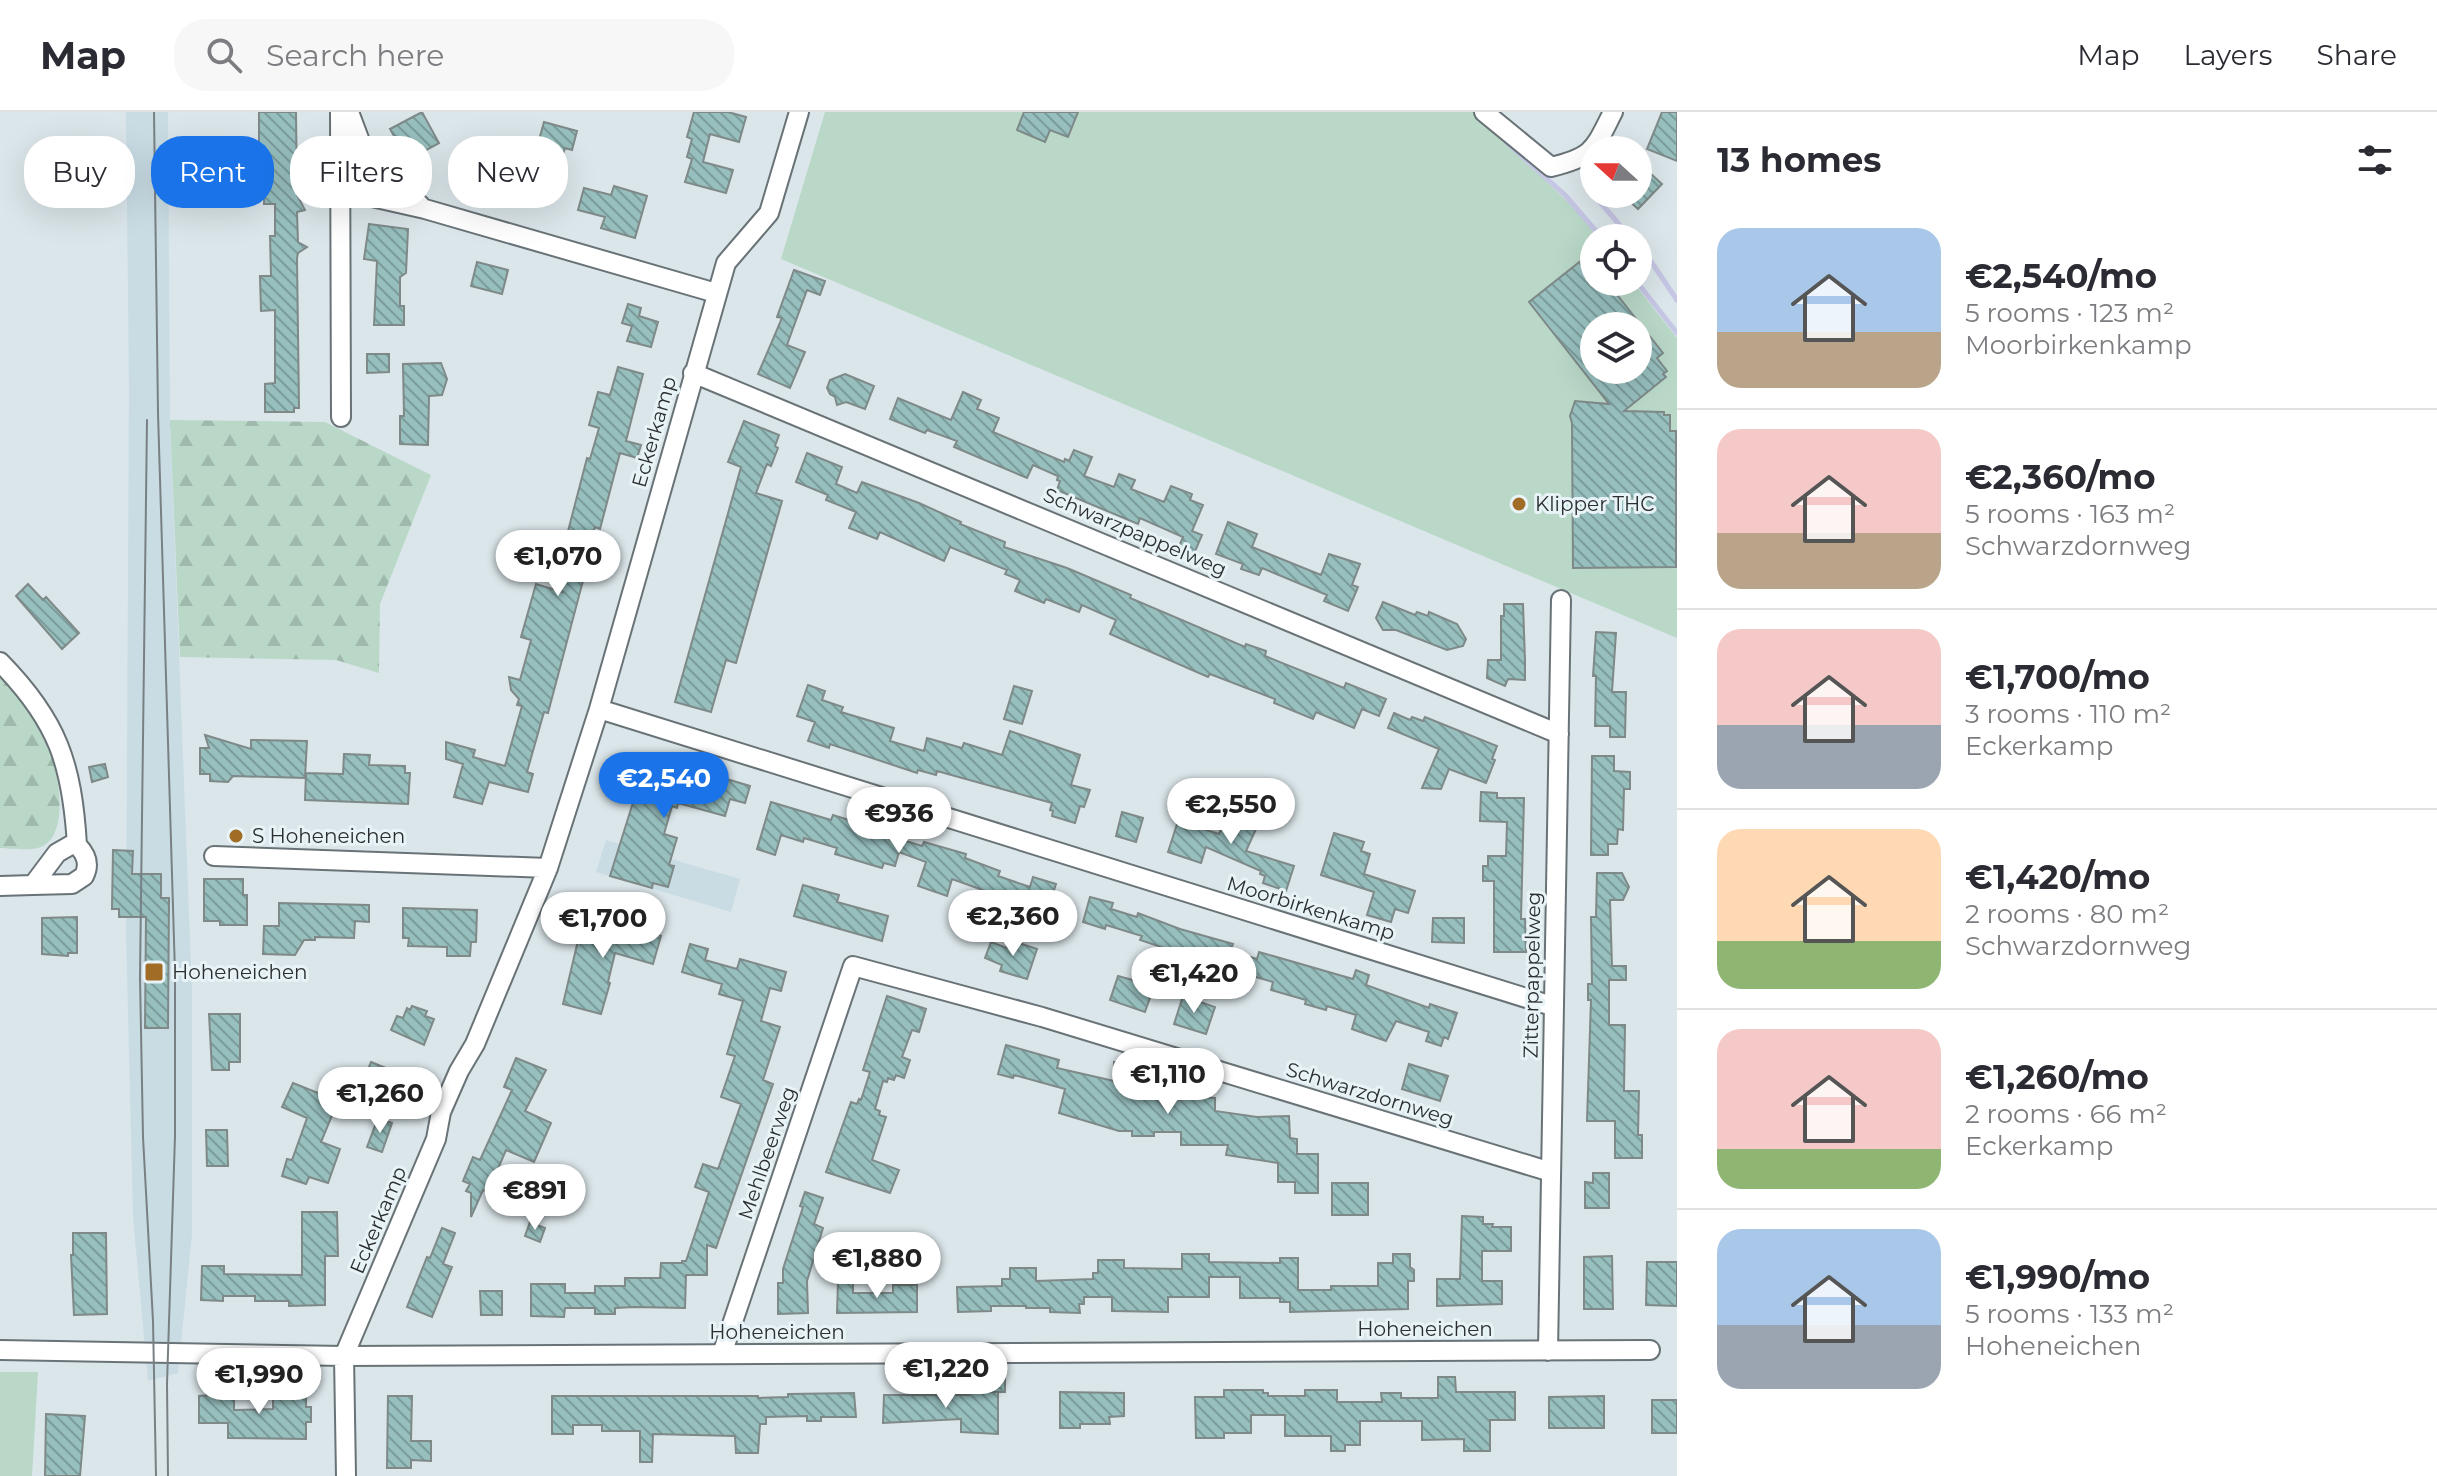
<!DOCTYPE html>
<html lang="en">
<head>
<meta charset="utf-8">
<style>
	body { margin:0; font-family:Montserrat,sans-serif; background:#f7f7f7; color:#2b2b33; height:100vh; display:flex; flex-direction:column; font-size:30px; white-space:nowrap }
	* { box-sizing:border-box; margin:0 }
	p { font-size:26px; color:#7c7c81 }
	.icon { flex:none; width:44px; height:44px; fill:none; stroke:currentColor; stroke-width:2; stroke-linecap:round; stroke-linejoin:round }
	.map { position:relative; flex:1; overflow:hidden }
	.details { display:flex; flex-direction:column; background:#fff; width:760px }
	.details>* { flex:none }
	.guide { position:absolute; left:24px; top:24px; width:760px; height:72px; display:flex; gap:16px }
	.needle { width:52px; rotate:291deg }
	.tools { position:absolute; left:1580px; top:24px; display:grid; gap:16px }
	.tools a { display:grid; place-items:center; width:72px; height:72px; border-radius:50%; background:#fff; box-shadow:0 8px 32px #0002; font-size:40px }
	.price { position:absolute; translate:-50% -68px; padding:0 18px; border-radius:28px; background:#fff; color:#222; font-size:26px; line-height:52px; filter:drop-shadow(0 2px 4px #0008) }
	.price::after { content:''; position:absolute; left:50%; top:48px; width:24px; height:18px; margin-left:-12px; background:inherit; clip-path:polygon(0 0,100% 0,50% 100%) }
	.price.current { background:#1a73e8; color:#fff }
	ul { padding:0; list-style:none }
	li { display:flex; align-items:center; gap:24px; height:200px; padding:0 40px }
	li+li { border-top:2px solid #e1e1e2 }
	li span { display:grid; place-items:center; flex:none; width:224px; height:160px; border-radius:24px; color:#555 }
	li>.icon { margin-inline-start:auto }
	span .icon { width:96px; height:96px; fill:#fffc; stroke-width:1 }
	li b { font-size:34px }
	h2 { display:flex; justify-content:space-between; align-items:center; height:96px; padding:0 40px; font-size:34px }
	.tag { padding:0 28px; border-radius:32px; background:#fff; box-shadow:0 8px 32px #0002; font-size:28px; line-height:72px }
	.tag.current { background:#1a73e8; color:#fff }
	header { display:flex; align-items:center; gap:48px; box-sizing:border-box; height:112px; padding:0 40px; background:#fff; border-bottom:2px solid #e1e1e2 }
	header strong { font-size:38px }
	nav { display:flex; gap:44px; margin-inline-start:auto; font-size:28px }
	.search { width:560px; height:72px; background:#f7f7f7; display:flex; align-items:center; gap:20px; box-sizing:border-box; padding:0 28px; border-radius:32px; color:#7c7c81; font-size:30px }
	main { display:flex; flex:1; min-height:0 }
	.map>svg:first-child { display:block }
	.built { fill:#c9dce4 }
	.green { fill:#b9d8c8; fill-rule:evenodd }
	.forest { fill:url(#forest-firs) }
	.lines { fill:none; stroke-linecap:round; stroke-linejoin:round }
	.stream { stroke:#c6c6e5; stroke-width:5 }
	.building { fill:url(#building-back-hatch); stroke:#7e8988; stroke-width:2; fill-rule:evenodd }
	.street-casing { stroke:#697377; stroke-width:22 }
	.street { stroke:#fff; stroke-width:18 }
	.tram { stroke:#798083; stroke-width:2 }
	.poi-dot { fill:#a16c25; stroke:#e8f3f8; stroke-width:3 }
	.labels { text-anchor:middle; stroke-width:6; stroke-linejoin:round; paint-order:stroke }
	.street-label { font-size:20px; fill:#2b2f31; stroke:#e8f3f8 }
	.poi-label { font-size:20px; fill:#2b2f31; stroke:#e8f3f8; text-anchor:start }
</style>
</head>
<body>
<header>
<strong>Map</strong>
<div class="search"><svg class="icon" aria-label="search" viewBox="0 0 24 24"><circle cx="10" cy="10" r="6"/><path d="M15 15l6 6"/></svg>Search here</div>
<nav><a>Map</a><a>Layers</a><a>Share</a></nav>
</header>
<main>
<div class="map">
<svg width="1677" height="1364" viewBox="0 0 1677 1364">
	<defs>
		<pattern id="forest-firs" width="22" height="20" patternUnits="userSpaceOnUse" patternTransform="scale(2)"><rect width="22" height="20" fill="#b9d8c8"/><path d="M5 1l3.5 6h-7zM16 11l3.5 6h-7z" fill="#9fbaac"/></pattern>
		<pattern id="building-back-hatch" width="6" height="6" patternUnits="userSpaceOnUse" patternTransform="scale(2)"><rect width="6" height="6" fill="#97bfbe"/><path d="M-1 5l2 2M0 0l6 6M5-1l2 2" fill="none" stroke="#7b9c9b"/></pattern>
	</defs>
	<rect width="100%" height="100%" fill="#dbe6ea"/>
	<path class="built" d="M126,0h42l2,308 22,571v244l-14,138 -30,8 -15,-164 -7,-285 3,-543z
		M606,728l134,39 -9,33 -135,-40z"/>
	<path class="green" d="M825,0h650l100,97 23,29h-4v44h39l44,56v300l-896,-379zM1594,214h44v44h-44z
		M351,35h5l31,40 -2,6 -37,-6v-37z
		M0,1260h38l-6,104h-32z"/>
	<path class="forest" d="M170,308l155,2 106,53 -51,129 -1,69 -43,-13 -156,-3z
		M0,564c17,19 39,49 49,72 9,24 21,83 -6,98 -10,6 -31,2 -43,2z"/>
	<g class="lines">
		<path class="stream" d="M1506,30l59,53 37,43
			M1586,57l-3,9 3,8 45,52
			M1648,145l29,43
			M1637,170l40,51"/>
	</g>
	<path class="building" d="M259,0h37l1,83 8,15 -8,2 1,30 9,5 -9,6 -1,5 2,150h-5v4h-29v-28l10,-1v-73l-14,1 -1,-35h11l-1,-40h5v-32h-11l1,-37h-6z
		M422,0l17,31 -18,10 8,14 -13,8 -26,-46z
		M694,0h34l18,5 -7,25 -29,-8 -7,28 30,8 -7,23 -41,-11 7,-23 -5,-2 5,-18 -5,-2z
		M1024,0h54l-10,25 -18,-7 -5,12 -28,-12z
		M1662,0h15v49l-30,-12z
		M544,10l33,9 -5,19 -7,-2 -6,18 -25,-8z
		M1638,50l24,22 -24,25 -12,-11 4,-4h8z
		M614,74l33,10 -12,42 -34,-10 4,-11 -27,-7 6,-22 27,7z
		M369,112l39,5 -2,44 -6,4v29h4v19h-30l3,-64 -13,-2z
		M1587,144l7,9v17h13l56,71 -6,5 10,13 -4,3 3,3 -42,34 40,1v3h6v16h6v136l-103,1 -1,-145 -2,-7 5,-15 34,3 -80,-102zM1594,214h44v44h-44z
		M477,150l31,8 -6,24 -31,-8z
		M794,158l31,11 -5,14 -13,-5 -20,55 18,7 -15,36 -32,-14 24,-56 -5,-1z
		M628,192l13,4 -2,8 19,6 -7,25 -24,-6 5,-15 -10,-3z
		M367,242h22v18l-22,1z
		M441,251l6,16 -5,16 -13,1 -1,49 -28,-1v-28h4l-1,-52z
		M618,255l25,7 -17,67 15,4 -4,13 -17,-5 -20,76 -5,-2 -10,27 5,1 -1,5 3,1 -4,14 -3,-1 -1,3 -36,136 -4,-1 -17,60 6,2 -5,18 -39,-10 -7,22 -28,-7 9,-33 -17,-5v-17l29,8 -2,7 32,9 17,-60 -5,-1 2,-6 -8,-9 -2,-13 11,3 11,-40 -10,-3 15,-53 26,8 -16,-28 13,-8 -7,-13 15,-8 20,-77 3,1 9,-31 -10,-3 9,-33 12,3z
		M845,262l29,12 -9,23 -19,-7 -9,3 -2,-8 -5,-3 -3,-6 3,-8z
		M963,280l18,8 -4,9 22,9 -6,14 71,30 1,-3 4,2 5,-11 18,7 -8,19 30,11 5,-13 16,6 -4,9 33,13 7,-16 21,8 -2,6 13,5 -11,26 10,4 -9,21 -15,-7 5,-12 -43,-19 -2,6 -81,-34 3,-9 -3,-1 1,-4 -25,-11 -6,13 -73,-31 3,-6 -30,-11 -2,3 -35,-14 8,-21 53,22z
		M744,309l35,14 -4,11 3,2 -7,18 -4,-2 -11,29 26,8 -46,162 -10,-3 -15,52 -36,-10 66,-235 -13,-5z
		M807,341l35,14 -6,17 21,9 5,-11 57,21 42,19 -1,2 45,18 -1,5 63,21 64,27 -1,3 115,49 1,-3 20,7 -1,5 79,32 2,-5 40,16 -7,17 -17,-7 -8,19 -38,-16 -3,7 -39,-16 1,-4 -65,-25 -2,3 -98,-43 6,-14 -34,-15 -3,7 -33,-13 -2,4 -29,-12 5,-11 -15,-6 2,-4 -57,-23 -6,14 -64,-29 -3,7 -28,-11 7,-16 -30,-12 2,-5 -32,-13z
		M1228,410l29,12 -5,13 69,28 8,-21 31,10 -8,21 6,2 -10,24 -24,-10 3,-6 -65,-27 -3,7 -18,-6 2,-5 -27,-10z
		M28,472l15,16 3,-3 33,36 -17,16 -46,-53z
		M1383,490l32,13 2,-3 11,4 1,-4 28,12 9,15 -3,7 -16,4 -51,-20h-13l-7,-12z
		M1504,492h19l2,57v19l-17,-1 -3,7 -18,-8 1,-18h13v-44h3z
		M1596,520l20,1 -4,59h14l-1,45h-15v-11h-15l1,-50h-3z
		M808,573l17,6 -3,9 21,7 -2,5 53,16 -4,13 34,10 3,-13 35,10 2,-5 38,12 8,-24 70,24 -9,30 19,5 -6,17 -4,-1 -5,17 -23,-7 1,-5 -3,-1 2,-7 -115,-32 -1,4 -18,-5 -1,3 -87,-29 -1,4 -21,-7 7,-19 -18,-6z
		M1014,574l18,5 -10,33 -18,-5z
		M1394,601l16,7 2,-3 11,4 2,-4 72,29 -5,13 3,1 -9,23 -37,-14 -8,20 -19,-1 17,-39 -51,-21z
		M205,623l46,14v-9l56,1 -2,37 -72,-2 -5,6 -18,-1v-7h-10v-26h9z
		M344,642l26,1 -1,10 36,1v7h5l-2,31 -103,-4 1,-27 37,1z
		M648,644l31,9 -6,20 31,9 6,-20 40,12 -5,17 -15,-4 -5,17 -47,-13 -1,5 -5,-2 -8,28 13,4 -8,27 5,1 -6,21 -15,-4 -1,5 -42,-12 30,-96 -4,-1 5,-17 5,1z
		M1592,644h22v15l16,1v17h-6l-1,41 -5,-1 -1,15h-9v11h-17z
		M105,652l3,13 -16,5 -3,-15z
		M1481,680l16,1v5h27l-3,121h4l1,33h-32v-71h-11v-15h5v-10h18l1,-34 -27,-1z
		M771,690l60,18 2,-5 25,8 -1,3 65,20 2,-4 42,12 -1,4 35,13 -2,5 32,11 3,-10 23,7 -9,29 -95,-34 -5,17 -29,-10 8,-24 -27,-10 -4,14 -11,-3 -2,5 -47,-14 2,-6 -33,-10 -1,4 -22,-7 -6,20 -18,-6z
		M1232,693l29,13 -15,33 48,15 -8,25 -23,-8 2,-7 -5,-2 1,-3 -55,-24 -5,16 -33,-11 10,-31 41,13z
		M1122,700l21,6 -7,24 -20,-6z
		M1334,721l30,9 -3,9 9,3 -6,20 51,17 -7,22 -13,-4 -4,13 -24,-7 7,-23 -53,-17z
		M113,738l20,1 -1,23h29v24h8l-1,130h-23l1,-111h-27v-8h-7z
		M1597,761h25l7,14 -6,13h-13l2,66h14v14h-17v45h16l-1,66h15l-1,44h4v23h-27v-37h-28l4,-121h-3v-16h4l-1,-67h5z
		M204,767h39v16h4v30h-27v-4h-16z
		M803,773l36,10 -2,7 51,14 -6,25 -88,-25z
		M1090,785l23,6 -2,6 26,8 1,-4 42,16 53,15 -3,7 27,8 2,-7 94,27 3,-9 13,5 -3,10 63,23 1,-4 27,9 -9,26 -4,-2 -3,9 -15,-5 3,-9 -33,-11 -10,20 -34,-12 4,-14 -29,-9 -1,4 -21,-6 1,-4 -35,-10 2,-8 -68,-20 -2,6 -14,-4 2,-7 -51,-17 2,-4 -36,-11 -1,4 -22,-7z
		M279,791l90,2v17l-14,-1 -1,17 -39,-1v3h-11l-9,15 -32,-1 1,-28h15z
		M403,796l74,2 -1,32h-5l-1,14h-23v-9l-39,-1 1,-8h-6z
		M584,803l77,21 -8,28 -38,-11 -7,29 2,1 -9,31 -38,-10z
		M77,805v36h-9v3l-26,-2v-36z
		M1433,806h31v25l-32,-1z
		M1010,828l27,9 -10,30 -27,-8 2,-6 -17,-7 6,-16 16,6z
		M690,832l18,5 -3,11 32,9 3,-10 46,13 -5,19 -11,-3 -9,33 19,6 -17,53 10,4 -57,164 -9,-3v30h-21l-1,33 -50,-1 -20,1v6h-20v-6h-30l-1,9 -33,-1v-32h34v9h30v-7h30v-8h35l1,-15h21v-2h4l23,-69 -14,-5 8,-23 15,5 23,-65 -20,-7 14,-41 -8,-2 16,-53 -24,-7 3,-10 -40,-12z
		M1118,864l36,10 -9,26 -35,-12z
		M887,884l39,13 -7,23 -7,-2 -10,27 8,3 -6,18 -8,-3 -2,5 -6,-2 -1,4 -4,-1 -8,28 5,2 -1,4 7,2 -14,43 27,10 -9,23 -64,-21 25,-70 6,2 2,-5 2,1 9,-28 -7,-2z
		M1183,884l32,11 -9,27 -32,-10z
		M412,894l15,5 -2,5 9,3 -10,26 -33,-15 6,-14 6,2 4,-10 3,2z
		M209,902h31v48h-11v8h-17z
		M1006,933l53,15 -2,8 57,13v-19h16v32h62v3l23,1v13l42,6 32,-1 1,22 7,1v15h21v39h-23v-11h-17v-19l-52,-8 2,-10h-47v-13h-27v4h-22v-5h-13l-60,-18 6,-24 -51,-14 -1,3 -15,-4z
		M516,946l30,12 -21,41 26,12 -17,39 -28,-12 -18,42 -5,-2 -12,27v-24l-5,-2 4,-7 -7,-3 10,-24 7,3 32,-70 -8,-3z
		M371,950l20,8 -8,23 -21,-8z
		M1409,952l39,12 -8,25 -38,-12z
		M293,971l45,18 -17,41 19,7 -12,34 -19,-6 -3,7 -24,-8 5,-17 5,1 15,-42 -25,-11z
		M378,1006l14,5 -10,29 -15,-5z
		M206,1018h21l1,36h-21z
		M1593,1061h16v35h-24v-26l8,1z
		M1332,1071h36v32h-36z
		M805,1080l18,6 -9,26 9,4 -16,53 1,32 -30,1v-31h5v-14l20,-62 -3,-1z
		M302,1100h35l1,44h-13v49l-36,1v-5h-34v-5h-32v5l-22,-1 1,-34h22v8l78,1z
		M1462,1104l21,1v7h10l-1,3h19v24h-29v30h20v23l-65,2v-27h23z
		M530,1110l15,6 -5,14 -15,-6z
		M442,1116l13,5 -12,31 9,3 -20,50 -25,-10 20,-50 3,1z
		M73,1121h33l1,81 -33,1 -3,-60h2z
		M1182,1142h27v8l71,1v-5h18v32h33v-4h47v-23h15v-9h17v13l4,3v11h-6v28l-118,3v-10h-10v-4h-40v-21h-31v20h-41v15l-56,-1v-14h-28v7h-5l1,9 -30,-1v-4h-24v-2h-35v5l-33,1 -1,-25 45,-1v-7h8v-11h26v13l57,-2v-6h5v-13h26v8l58,1z
		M1612,1144l1,53h-29v-52z
		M1647,1150h30v44l-31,-1z
		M838,1169h15v12h40v-8h24v27l-80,1z
		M480,1179h22v24h-21z
		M990,1264h15v16h-15z
		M1438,1265h17l1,15h59v28h-25v31h-26v-12l-42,1v-19h-62v24h-15v6h-14v-15h-46v-21h-34v18h-27v5h-28l-1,-41h29v-7h39v3h5v3h37v-6h32v12h45l-1,-9h20v5h37z
		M234,1279v19l39,-1v-16l33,-1v15h5v15h-5v17l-78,-1v-15h-29v-27l14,-1v-3z
		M969,1280h29v42l-37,-2v-13l-78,4 1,-28h85z
		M1060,1280l64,1v23l-15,1 1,7h-30v4h-20z
		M788,1282l66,-1 2,24h-35v4h-14v-5l-41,1v7h-6l-2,29h-22l-1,-17 -82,-2 -1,28h-12v-31h-38v-6h-29v9h-21v-38h206v2l30,-1z
		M388,1284h24l-1,45h20v20l-20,-1v8h-24z
		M1604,1284v32h-55v-31z
		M1652,1288h25v33h-25z
		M46,1302l39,2 -5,60h-35z"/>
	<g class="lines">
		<defs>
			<path id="street" d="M340,0l1,305
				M349,0l12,32 32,39 27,22
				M1484,0l67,55c43,-10 43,-18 62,-55
				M341,78l84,19 291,84
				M693,261l866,361
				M0,550c58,59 72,102 77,183
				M599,597l953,297
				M71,733h6c9,9 13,19 7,31l-12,8 -39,1 24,-32z
				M214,744l334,12
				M0,774l33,-1
				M0,1238l344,6 1306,-6
				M1548,1239l13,-751
				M722,1242l131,-388 189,51 509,155
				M346,1364l-2,-120 92,-217 5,-27 18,-41 16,-27 73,-176 51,-159 127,-446 43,-50 30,-101"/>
		</defs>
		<use href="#street" class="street-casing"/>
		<use href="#street" class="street"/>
		<path class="tram" d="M154,0l4,301 17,560v163l-8,248 1,92
			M147,308l-7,557 3,160 10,184 3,155"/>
	</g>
	<g class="poi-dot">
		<circle cx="1519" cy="392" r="8"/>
		<circle cx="236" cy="724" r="8"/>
		<rect x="144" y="850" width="20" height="20" rx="4"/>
	</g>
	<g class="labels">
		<g class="street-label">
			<text transform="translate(654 320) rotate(-74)" y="7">Eckerkamp</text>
			<text transform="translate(1135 420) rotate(23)" y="7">Schwarzpappelweg</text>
			<text transform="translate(1311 796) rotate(17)" y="7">Moorbirkenkamp</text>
			<text transform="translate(1532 863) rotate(-89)" y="7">Zitterpappelweg</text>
			<text transform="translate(1370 982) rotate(17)" y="7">Schwarzdornweg</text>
			<text transform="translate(767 1041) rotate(-71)" y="7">Mehlbeerweg</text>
			<text transform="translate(378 1108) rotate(-67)" y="7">Eckerkamp</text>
			<text x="1425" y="1224">Hoheneichen</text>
			<text x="777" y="1227">Hoheneichen</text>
		</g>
		<g class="poi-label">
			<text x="1535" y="399">Klipper THC</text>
			<text x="252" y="731">S Hoheneichen</text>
			<text x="172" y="867">Hoheneichen</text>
		</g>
	</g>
</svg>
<div class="tools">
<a><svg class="needle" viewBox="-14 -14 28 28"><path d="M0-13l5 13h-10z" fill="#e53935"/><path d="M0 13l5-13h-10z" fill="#7c7c81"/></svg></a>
<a><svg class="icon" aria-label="locate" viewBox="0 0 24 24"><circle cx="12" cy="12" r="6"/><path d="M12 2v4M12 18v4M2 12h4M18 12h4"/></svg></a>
<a><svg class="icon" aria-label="layers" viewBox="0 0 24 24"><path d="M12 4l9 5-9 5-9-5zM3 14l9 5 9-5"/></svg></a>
</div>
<b class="price" style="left:558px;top:486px">€1,070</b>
<b class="price current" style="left:664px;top:708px">€2,540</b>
<b class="price" style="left:1231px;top:734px">€2,550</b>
<b class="price" style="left:899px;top:743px">€936</b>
<b class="price" style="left:1013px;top:846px">€2,360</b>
<b class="price" style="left:603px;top:848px">€1,700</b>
<b class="price" style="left:1194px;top:903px">€1,420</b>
<b class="price" style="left:1168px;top:1004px">€1,110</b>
<b class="price" style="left:380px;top:1023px">€1,260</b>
<b class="price" style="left:535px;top:1120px">€891</b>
<b class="price" style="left:877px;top:1188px">€1,880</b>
<b class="price" style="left:946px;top:1298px">€1,220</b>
<b class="price" style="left:259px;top:1304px">€1,990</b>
<div class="guide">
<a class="tag">Buy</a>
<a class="tag current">Rent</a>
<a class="tag">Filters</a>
<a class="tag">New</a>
</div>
</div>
<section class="details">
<h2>13 homes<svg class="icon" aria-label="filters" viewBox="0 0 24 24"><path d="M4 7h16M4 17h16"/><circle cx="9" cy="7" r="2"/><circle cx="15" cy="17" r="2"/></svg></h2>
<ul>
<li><span style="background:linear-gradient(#a9c7e8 65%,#b9a48a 0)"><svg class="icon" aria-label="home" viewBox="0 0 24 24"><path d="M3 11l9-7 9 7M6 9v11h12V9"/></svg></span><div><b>€2,540/mo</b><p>5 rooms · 123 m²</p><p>Moorbirkenkamp</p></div></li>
<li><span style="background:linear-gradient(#f6c9c9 65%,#b9a48a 0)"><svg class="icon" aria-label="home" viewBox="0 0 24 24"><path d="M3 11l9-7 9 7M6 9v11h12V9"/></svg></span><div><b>€2,360/mo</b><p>5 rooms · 163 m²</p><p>Schwarzdornweg</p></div></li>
<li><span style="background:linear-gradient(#f6c9c9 60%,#9aa5b1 0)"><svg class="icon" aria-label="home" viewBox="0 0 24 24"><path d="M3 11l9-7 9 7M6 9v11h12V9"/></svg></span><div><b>€1,700/mo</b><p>3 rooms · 110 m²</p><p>Eckerkamp</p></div></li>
<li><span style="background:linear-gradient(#ffd9b3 70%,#8fb573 0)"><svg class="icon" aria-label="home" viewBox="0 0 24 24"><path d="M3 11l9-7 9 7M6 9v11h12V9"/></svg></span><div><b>€1,420/mo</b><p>2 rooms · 80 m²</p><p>Schwarzdornweg</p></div></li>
<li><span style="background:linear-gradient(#f6c9c9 75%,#8fb573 0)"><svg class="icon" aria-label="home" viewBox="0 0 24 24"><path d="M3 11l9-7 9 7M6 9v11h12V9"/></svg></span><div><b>€1,260/mo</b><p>2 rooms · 66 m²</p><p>Eckerkamp</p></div></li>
<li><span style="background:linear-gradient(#a9c7e8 60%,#9aa5b1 0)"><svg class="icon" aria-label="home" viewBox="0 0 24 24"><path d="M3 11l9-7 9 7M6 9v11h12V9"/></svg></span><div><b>€1,990/mo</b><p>5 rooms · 133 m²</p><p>Hoheneichen</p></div></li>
</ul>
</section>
</main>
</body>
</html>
